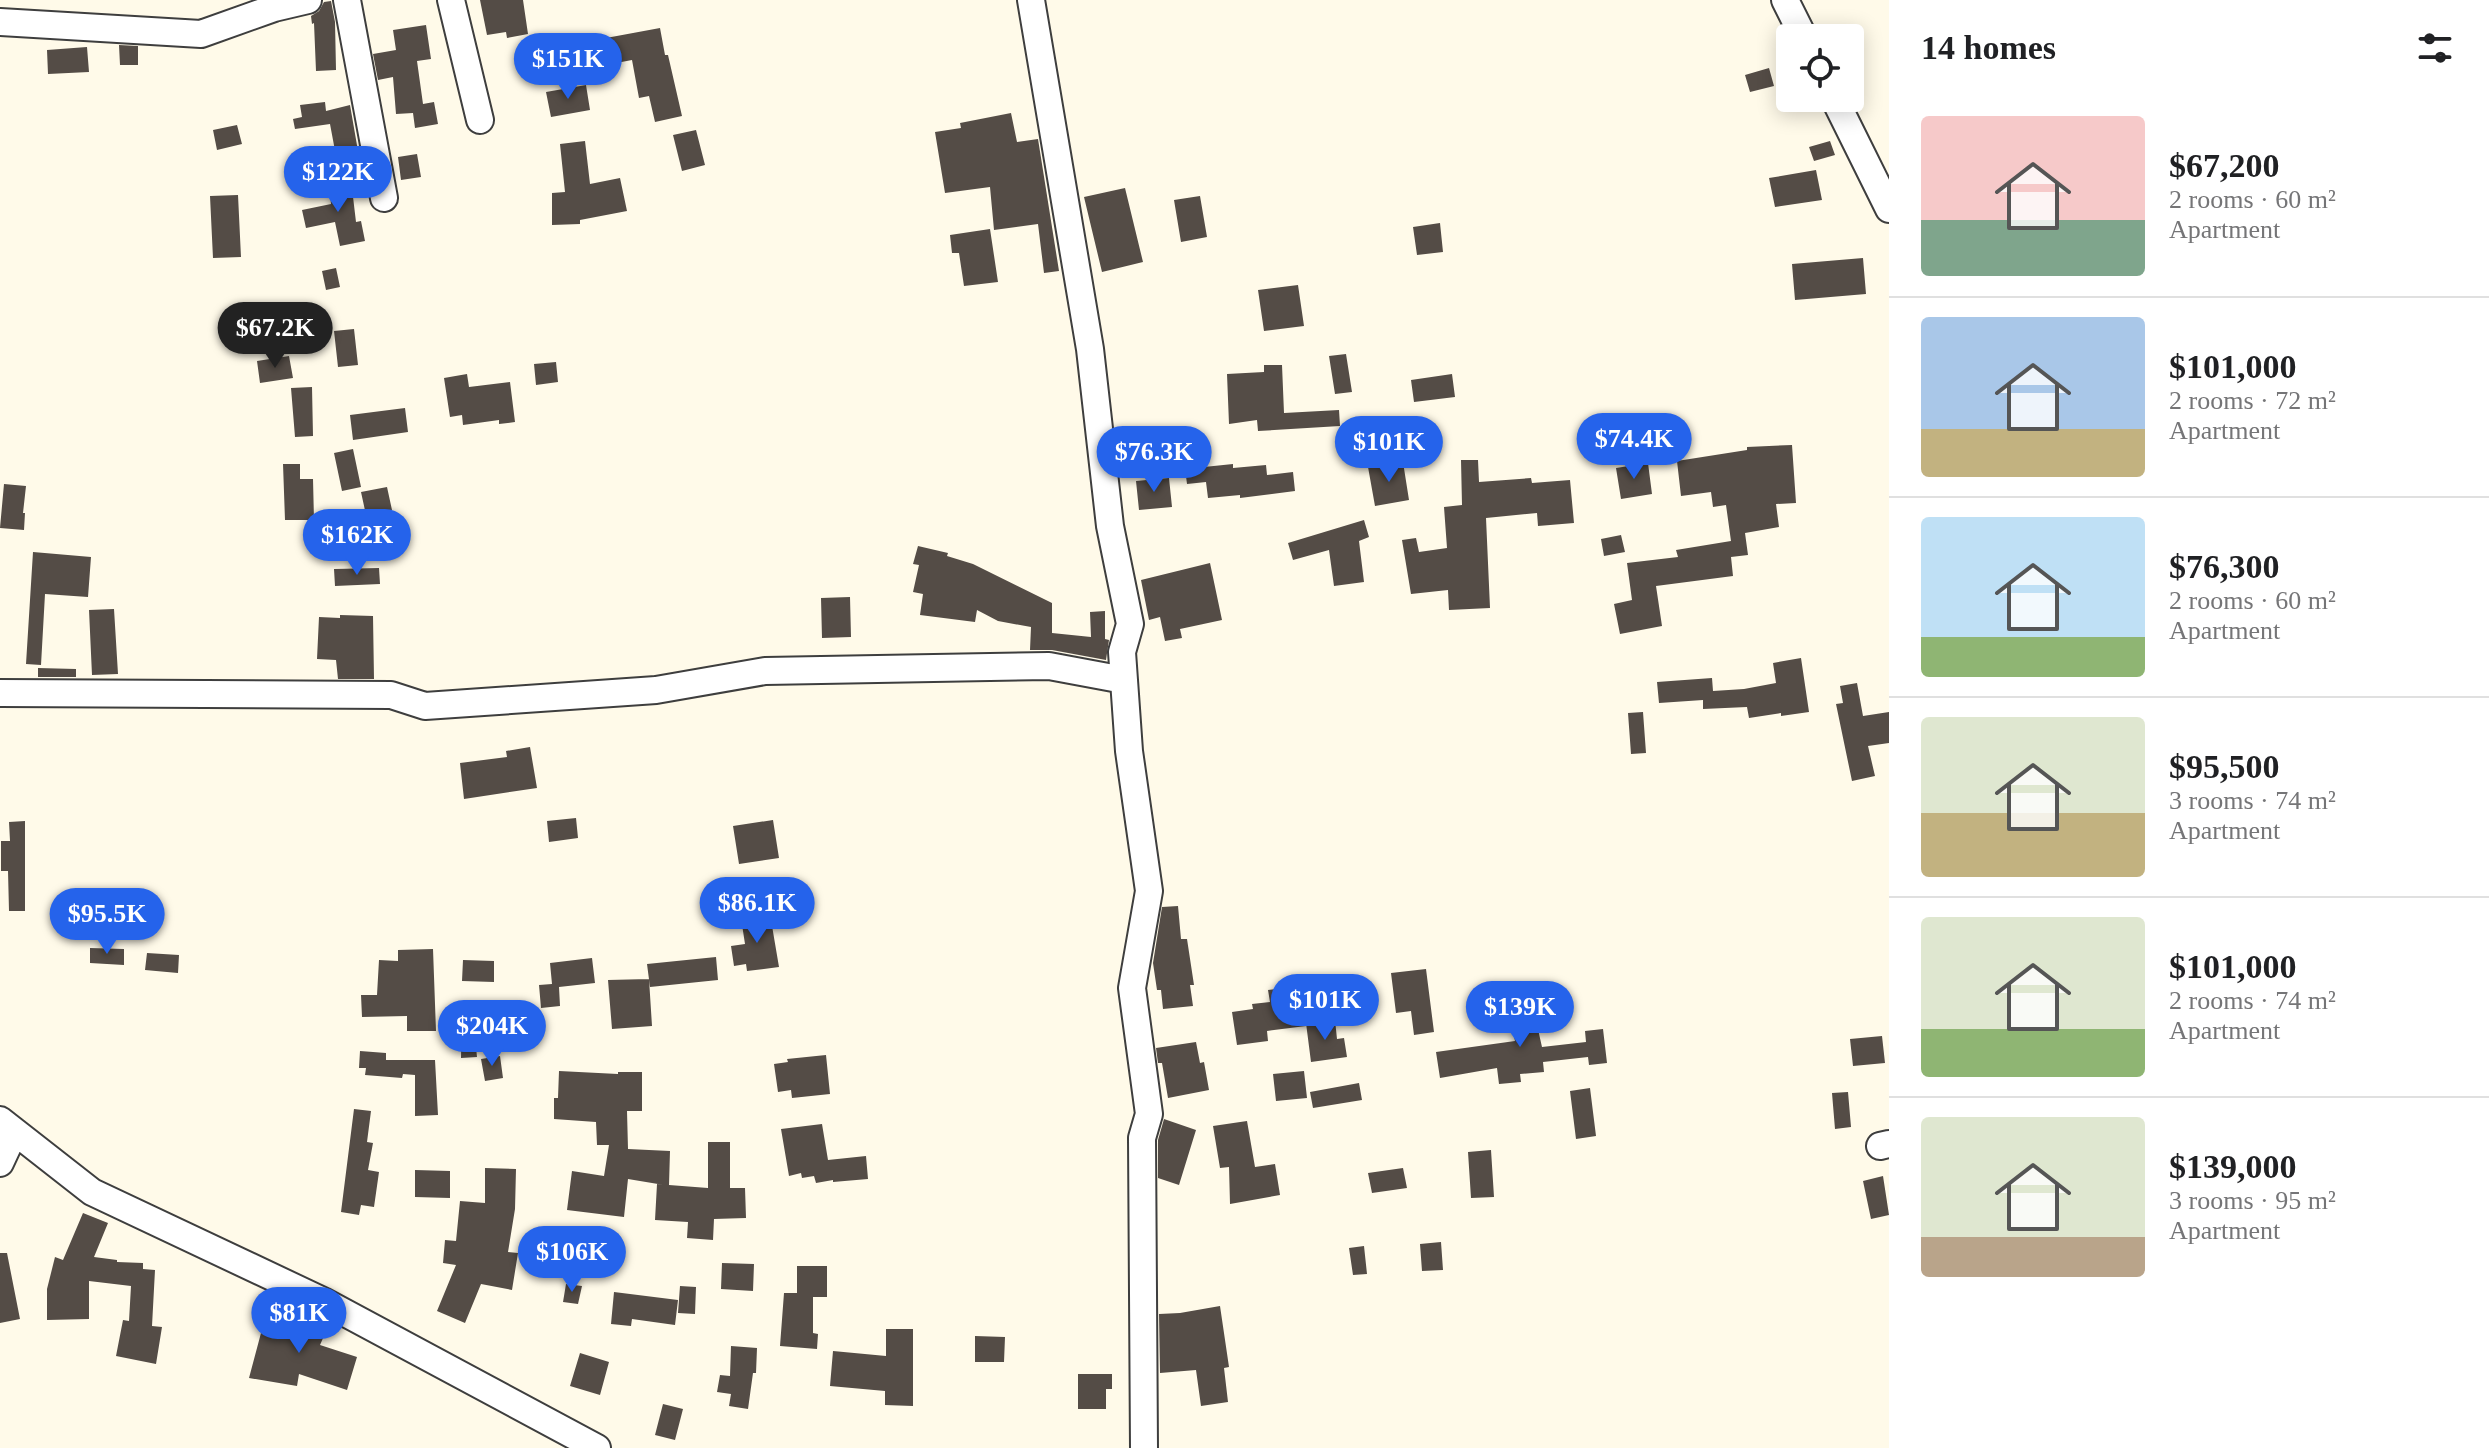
<!DOCTYPE html>
<html lang="en">
<head>
<meta charset="utf-8">
<style>
	body { margin:0; font-family:Georgia,serif; background:#f6f6f6; color:#202124; height:100vh; display:flex; flex-direction:column; font-size:30px; white-space:nowrap }
	* { box-sizing:border-box; margin:0 }
	p { font-size:26px; color:#757577 }
	.icon { flex:none; width:44px; height:44px; fill:none; stroke:currentColor; stroke-width:2; stroke-linecap:round; stroke-linejoin:round }
	.map { position:relative; flex:1; overflow:hidden }
	.panel { display:flex; flex-direction:column; background:#fff; width:600px }
	.panel>* { flex:none }
	.buttons { position:absolute; left:1776px; top:24px; display:grid; gap:16px }
	.buttons a { display:grid; place-items:center; width:88px; height:88px; border-radius:8px; background:#fff; box-shadow:0 4px 20px #0003; font-size:40px }
	.price { position:absolute; translate:-50% -68px; padding:0 18px; border-radius:28px; background:#2563eb; color:#fff; font-size:26px; line-height:52px; filter:drop-shadow(0 2px 4px #0008) }
	.price::after { content:''; position:absolute; left:50%; top:48px; width:24px; height:18px; margin-left:-12px; background:inherit; clip-path:polygon(0 0,100% 0,50% 100%) }
	.price.on { background:#222; color:#fff }
	ul { padding:0; list-style:none }
	li { display:flex; align-items:center; gap:24px; height:200px; padding:0 32px }
	li+li { border-top:2px solid #e0e0e0 }
	li span { display:grid; place-items:center; flex:none; width:224px; height:160px; border-radius:8px; color:#555 }
	li>.icon { margin-inline-start:auto }
	span .icon { width:96px; height:96px; fill:#fffc; stroke-width:1 }
	li b { font-size:34px }
	h2 { display:flex; justify-content:space-between; align-items:center; height:96px; padding:0 32px; font-size:34px }
	main { display:flex; flex:1; min-height:0 }
	.map>svg:first-child { display:block }
	.building { fill:#544c46 }
	.lines { fill:none; stroke-linecap:round; stroke-linejoin:round }
	.minor-casing { stroke:#3e3e3e; stroke-width:30 }
	.minor { stroke:#fff; stroke-width:26 }
</style>
</head>
<body>
<main>
<div class="map">
<svg width="1889" height="1448" viewBox="0 0 1889 1448">
	<rect width="100%" height="100%" fill="#fffae9"/>
	<path class="building" d="M480,0h43l5,34 -21,4 -1,-6 -19,3z
		M331,1l4,21 1,48 -20,1 -2,-48 -2,1 -1,-8 8,-5 5,-9z
		M426,25l5,34 -14,2 6,43 11,-2 4,22 -23,4 -2,-15 -17,1 -3,-37 -15,3 -5,-26 23,-4 -3,-20z
		M660,28l5,27h3l14,61 -27,6 -6,-26 -10,2 -7,-38 -21,4 -5,-26z
		M119,45l19,1v19h-18z
		M87,47l2,25 -41,2 -1,-24z
		M1769,68l5,18 -24,6 -5,-17z
		M586,85l4,25 -39,7 -5,-25z
		M325,102l1,9 24,-6 8,46 -22,5 -6,-32 -35,5 -2,-10 9,-2 -2,-12z
		M1011,113l6,29 21,-3 21,132 -15,2 -6,-49 -44,6 -4,-43 -45,6 -10,-61 26,-4 -1,-5z
		M237,125l5,19 -25,6 -4,-20z
		M696,130l9,35 -23,6 -9,-36z
		M585,141l5,43 30,-6 7,33 -47,9v4l-28,1v-32l13,-1 -5,-48z
		M1830,141l5,14 -21,6 -5,-14z
		M417,154l4,23 -20,3 -3,-23z
		M1816,170l6,30 -47,7 -6,-29z
		M351,180l5,42 5,-1 4,20 -25,5 -5,-24 -29,6 -4,-18 29,-6 -2,-21z
		M1125,188l18,74 -41,10 -18,-75z
		M238,195l3,62 -28,1 -3,-62z
		M1200,196l7,41 -26,5 -7,-42z
		M1440,223l3,29 -26,3 -4,-28z
		M990,229l8,53 -34,4 -5,-33h-7l-2,-18z
		M1863,258l3,36 -71,6 -3,-36z
		M336,268l4,19 -14,3 -4,-19z
		M1298,285l6,41 -40,5 -6,-41z
		M354,329l4,36 -20,2 -4,-36z
		M1346,354l6,38 -17,2 -6,-38z
		M289,356l4,22 -33,5 -3,-22z
		M556,362l2,20 -22,3 -2,-21z
		M1264,365h18l2,48 55,-3 1,16 -82,5 -1,-11 -28,4 -2,-50 37,-2z
		M467,374l2,13 41,-5 5,40 -16,2v-4l-36,5 -1,-10 -12,2 -6,-39z
		M1452,374l3,23 -41,5 -3,-22z
		M312,387l1,49 -18,1 -4,-49z
		M405,408l3,24 -55,8 -3,-25z
		M1792,445l4,58 -20,1 3,23 -34,6 3,22 -17,2 2,19 -77,10 6,40 -42,8 -6,-30 18,-4 -5,-37 51,-6 -2,-7 55,-9 -5,-36 -13,2 -2,-15 -30,4 -4,-35 70,-11v-3z
		M353,449l8,38 -19,4 -8,-38z
		M1202,451l2,16 29,-3v4l33,-3 1,10 26,-3 2,19 -55,7v-3l-32,3 -2,-16 -19,2 -4,-31z
		M1461,460h17l1,22 52,-4 1,5 38,-3 4,43 -36,3 -1,-13 -51,5 4,90 -41,2 -1,-20 -37,4 -9,-54 14,-2 3,14 28,-4 -3,-41 18,-2z
		M1403,462l6,38 -34,6 -7,-39z
		M1648,463l4,31 -31,5 -5,-31z
		M283,464h17v15h13l1,41h-29z
		M1169,478l3,29 -33,3 -3,-29z
		M4,484l22,2 -3,27h2l-1,17 -24,-2z
		M387,487l5,23 -26,5 -5,-23z
		M1364,520l5,17 -10,4 5,41 -30,4 -5,-36 -36,10 -5,-17z
		M1621,535l4,17 -21,4 -3,-17z
		M918,546l30,7 -1,3 26,8 79,39v30l39,4 -1,-25 15,-1v28l4,1 -3,20 -54,-10h-22l1,-23 -33,-6 -21,-11 -2,12 -55,-7 3,-21 -10,-2 6,-27 -6,-1z
		M33,552l58,5 -3,40 -43,-3 -4,71 -15,-1z
		M1210,563l12,57 -42,9 2,9 -17,3 -5,-24 -11,3 -8,-40z
		M379,568l1,16 -45,2 -1,-17z
		M850,597l1,40 -29,1 -1,-40z
		M114,609l4,65 -26,1 -3,-65z
		M340,615l33,1 1,63h-36l-2,-19 -19,-1 2,-42 21,1z
		M1801,658l8,54 -28,4v-3l-32,5 -2,-11 -44,2v-9l-44,3 -2,-21 55,-4 1,13 31,-2 32,-6 -3,-20z
		M38,668l38,1v8h-38z
		M1857,683l6,33 26,-4v31l-21,3 7,30 -23,5 -16,-77 7,-1 -3,-17z
		M1643,712l3,41 -15,1 -3,-41z
		M530,747l7,41 -73,11 -4,-36 47,-6 -1,-6z
		M576,818l2,20 -29,4 -2,-21z
		M773,820l6,38 -40,6 -6,-38z
		M25,821v90h-16l-1,-40h-7v-30h9l-1,-19z
		M1178,906l3,33h6l7,46h-4l3,21 -30,3 -2,-19h-4l-4,-27 9,-56z
		M770,914l9,53 -32,4 -1,-7 -12,2 -3,-20 14,-2 -4,-26z
		M90,948l34,1v16l-34,-2z
		M433,949l3,82h-29v-15l-45,1 -1,-22h16l2,-35 19,1v-11z
		M147,953l32,2 -1,18 -33,-3z
		M716,957l2,23 -68,7 -3,-23z
		M592,958l3,25 -36,4 1,19 -19,2 -2,-23 13,-1 -2,-21z
		M463,960l31,1v21l-32,-1z
		M1426,969l8,63 -20,3 -3,-24 -15,2 -5,-40z
		M649,979l3,47 -40,3 -4,-49z
		M1302,986l4,40 -39,5 1,10 -31,4 -5,-33 21,-3 -1,-5 18,-2 -2,-12z
		M1530,994l12,53 44,-5 -1,-11 18,-2 4,34 -18,2 -1,-8 -45,5 1,10 -24,2 1,8 -22,2 -2,-16 -57,10 -4,-26 79,-11 -9,-42z
		M472,1006l5,51 -16,1 1,-51z
		M1335,1020l2,19 7,-1 3,19 -36,5 -5,-39z
		M1882,1036l3,27 -32,3 -3,-27z
		M1196,1042l4,21 4,-1 5,28 -41,8 -6,-35h-4l-2,-15z
		M360,1051l26,2v7h49l3,55 -23,1v-41l-12,-1 -1,4 -37,-3 1,-7h-7z
		M826,1055l4,39 -38,4 -1,-8 -13,2 -4,-28 14,-2 -1,-3z
		M500,1056l3,22 -18,3 -4,-22z
		M559,1071l59,3v-2h24v39h-15l1,38 42,2 -1,34 39,3v-46h22v46h15l1,30 -32,1 -1,21 -26,-2 1,-16 -33,-2 2,-36 7,1 -36,-6 -4,38 -57,-7 5,-39 32,5 5,-31h-12l-1,-23 -42,-3v-21h4z
		M1304,1071l3,27 -31,3 -3,-27z
		M1359,1083l3,17 -49,8 -3,-16z
		M1590,1088l6,48 -20,3 -6,-48z
		M1848,1092l3,35 -16,2 -3,-36z
		M354,1109l17,2 -4,31 6,1 -5,27 11,2 -5,35 -13,-2 -2,10 -18,-3z
		M1164,1119l32,11 -17,55 -21,-7v-38z
		M1247,1121l8,46 20,-3 5,31 -50,9 -1,-37 -9,1 -7,-42z
		M822,1124l6,36 38,-4 2,23 -35,3v-2l-17,3 -2,-7 -12,2 -1,-5 -12,3 -8,-47z
		M1491,1150l3,47 -23,1 -3,-46z
		M485,1168l31,1 -1,40 -7,43 10,1 -6,37 -31,-6 -16,39 -28,-12 19,-46 -13,-2 2,-23 11,1 4,-40 25,2z
		M1403,1168l4,20 -35,5 -4,-20z
		M415,1170l35,1v27l-35,-1z
		M1883,1176l6,39 -18,4 -8,-38z
		M83,1213l25,10 -14,34 23,3v2l26,1v6l12,1 -3,56 10,1 -6,37 -40,-8 7,-36 6,1 2,-35 -42,-5v38l-42,1v-31l8,-32 8,3z
		M1441,1242l2,28 -21,1 -2,-27z
		M1364,1246l3,28 -14,1 -4,-27z
		M0,1253h7l13,66 -20,4z
		M722,1263l32,1 -1,27 -32,-2z
		M797,1266h30v31h-14v36l5,1 -1,15 -37,-3 4,-53h13z
		M566,1284l16,2 -4,18 -15,-2z
		M680,1286l16,1 -1,27 -17,-1z
		M614,1292l64,8 -3,25 -43,-6 -1,7 -20,-2z
		M1220,1306l9,61 -5,1 4,34 -27,4 -5,-36 -36,3 -1,-59 21,-1z
		M270,1314l57,15 -7,16 37,12 -10,33 -48,-16 -2,12 -48,-8 12,-45 3,1z
		M886,1329h27v77l-28,-1v-14l-55,-5 3,-35 53,5z
		M975,1336l30,1 -1,25h-29z
		M731,1346l26,2 -1,25h-3l-5,36 -19,-3 2,-12 -14,-2 3,-17 10,1z
		M580,1353l29,9 -9,33 -30,-9z
		M1078,1374h34v15h-6v20h-28z
		M663,1404l20,5 -8,31 -20,-5z"/>
	<g class="lines">
		<defs>
			<path id="minor" d="M347,0l37,198
				M451,0l29,120
				M1031,0l59,349 20,177 20,98 -8,28 7,99 20,140 -17,97 17,126 -7,24 2,310
				M1785,0l19,38
				M0,22l201,12 73,-26 34,-8
				M1834,98l55,111
				M0,693l391,2 34,11 231,-16 109,-19 284,-5 75,14
				M0,1120l92,72 231,109 274,147
				M1880,1146l9,-2
				M0,1163l14,-30"/>
		</defs>
		<use href="#minor" class="minor-casing"/>
		<use href="#minor" class="minor"/>
	</g>
</svg>
<div class="buttons">
<a><svg class="icon" aria-label="locate" viewBox="0 0 24 24"><circle cx="12" cy="12" r="6"/><path d="M12 2v4M12 18v4M2 12h4M18 12h4"/></svg></a>
</div>
<b class="price" style="left:568px;top:101px">$151K</b>
<b class="price" style="left:338px;top:214px">$122K</b>
<b class="price on" style="left:275px;top:370px">$67.2K</b>
<b class="price" style="left:1634px;top:481px">$74.4K</b>
<b class="price" style="left:1389px;top:484px">$101K</b>
<b class="price" style="left:1154px;top:494px">$76.3K</b>
<b class="price" style="left:357px;top:577px">$162K</b>
<b class="price" style="left:757px;top:945px">$86.1K</b>
<b class="price" style="left:107px;top:956px">$95.5K</b>
<b class="price" style="left:1325px;top:1042px">$101K</b>
<b class="price" style="left:1520px;top:1049px">$139K</b>
<b class="price" style="left:492px;top:1068px">$204K</b>
<b class="price" style="left:572px;top:1294px">$106K</b>
<b class="price" style="left:299px;top:1355px">$81K</b>
</div>
<section class="panel">
<h2>14 homes<svg class="icon" aria-label="filters" viewBox="0 0 24 24"><path d="M4 7h16M4 17h16"/><circle cx="9" cy="7" r="2"/><circle cx="15" cy="17" r="2"/></svg></h2>
<ul>
<li><span style="background:linear-gradient(#f6c9c9 65%,#7fa58c 0)"><svg class="icon" aria-label="home" viewBox="0 0 24 24"><path d="M3 11l9-7 9 7M6 9v11h12V9"/></svg></span><div><b>$67,200</b><p>2 rooms · 60 m²</p><p>Apartment</p></div></li>
<li><span style="background:linear-gradient(#a9c7e8 70%,#c2b280 0)"><svg class="icon" aria-label="home" viewBox="0 0 24 24"><path d="M3 11l9-7 9 7M6 9v11h12V9"/></svg></span><div><b>$101,000</b><p>2 rooms · 72 m²</p><p>Apartment</p></div></li>
<li><span style="background:linear-gradient(#bfe0f5 75%,#8fb573 0)"><svg class="icon" aria-label="home" viewBox="0 0 24 24"><path d="M3 11l9-7 9 7M6 9v11h12V9"/></svg></span><div><b>$76,300</b><p>2 rooms · 60 m²</p><p>Apartment</p></div></li>
<li><span style="background:linear-gradient(#dfe7d0 60%,#c2b280 0)"><svg class="icon" aria-label="home" viewBox="0 0 24 24"><path d="M3 11l9-7 9 7M6 9v11h12V9"/></svg></span><div><b>$95,500</b><p>3 rooms · 74 m²</p><p>Apartment</p></div></li>
<li><span style="background:linear-gradient(#dfe7d0 70%,#8fb573 0)"><svg class="icon" aria-label="home" viewBox="0 0 24 24"><path d="M3 11l9-7 9 7M6 9v11h12V9"/></svg></span><div><b>$101,000</b><p>2 rooms · 74 m²</p><p>Apartment</p></div></li>
<li><span style="background:linear-gradient(#dfe7d0 75%,#b9a48a 0)"><svg class="icon" aria-label="home" viewBox="0 0 24 24"><path d="M3 11l9-7 9 7M6 9v11h12V9"/></svg></span><div><b>$139,000</b><p>3 rooms · 95 m²</p><p>Apartment</p></div></li>
</ul>
</section>
</main>
</body>
</html>
